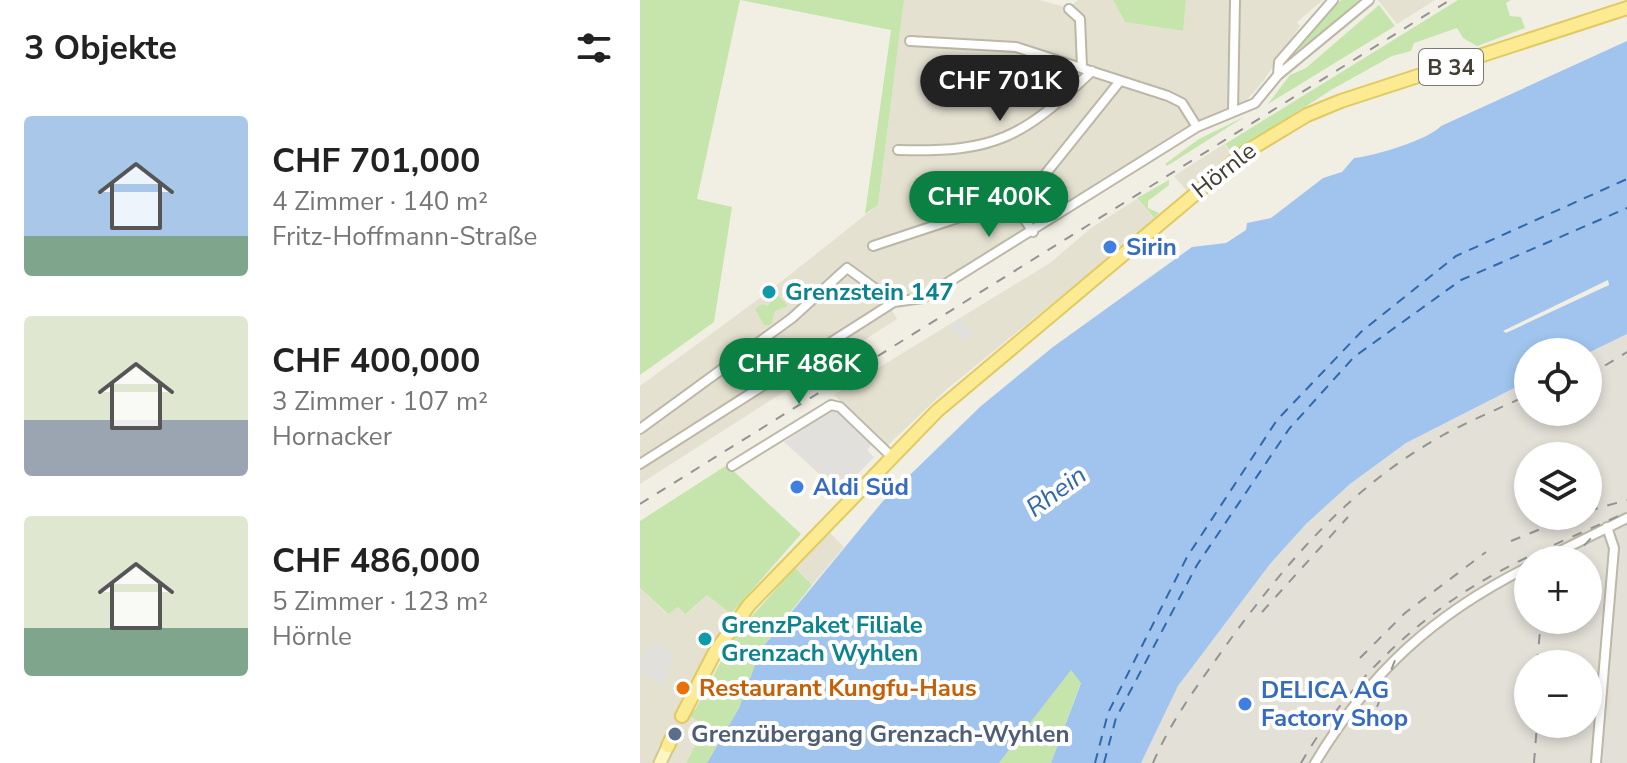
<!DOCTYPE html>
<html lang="de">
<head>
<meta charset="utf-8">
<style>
	body { margin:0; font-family:"Nunito Sans",sans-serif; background:#f6f6f6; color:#222; height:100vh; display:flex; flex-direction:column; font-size:30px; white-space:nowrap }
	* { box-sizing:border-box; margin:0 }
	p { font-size:26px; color:#767676 }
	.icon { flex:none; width:44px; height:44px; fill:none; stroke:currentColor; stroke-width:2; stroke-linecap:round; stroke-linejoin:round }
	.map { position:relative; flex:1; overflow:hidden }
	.sheet { display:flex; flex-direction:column; background:#fff; width:640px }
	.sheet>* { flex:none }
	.tools { position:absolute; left:874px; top:338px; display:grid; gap:16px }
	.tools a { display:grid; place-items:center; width:88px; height:88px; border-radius:50%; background:#fff; box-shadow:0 4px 12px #0003; font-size:40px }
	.price { position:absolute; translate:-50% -68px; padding:0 18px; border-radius:28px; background:#0b8043; color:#fff; font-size:26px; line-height:52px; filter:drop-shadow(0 2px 4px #0008) }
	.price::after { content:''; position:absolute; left:50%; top:48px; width:24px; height:18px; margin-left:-12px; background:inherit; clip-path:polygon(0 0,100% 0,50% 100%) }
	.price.active { background:#222; color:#fff }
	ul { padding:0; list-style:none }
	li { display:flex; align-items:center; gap:24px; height:200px; padding:0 24px }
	li span { display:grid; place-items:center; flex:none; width:224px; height:160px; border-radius:8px; color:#555 }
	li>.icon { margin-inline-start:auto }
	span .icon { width:96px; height:96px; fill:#fffc; stroke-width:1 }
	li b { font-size:34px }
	h2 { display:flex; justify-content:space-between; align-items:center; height:96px; padding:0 24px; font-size:34px }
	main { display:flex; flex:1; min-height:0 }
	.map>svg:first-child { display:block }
	.residential { fill:#e5e1d1 }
	.industrial { fill:#e3e0d8; fill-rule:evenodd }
	.green { fill:#c5e5ac }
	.parking { fill:#e2e0dc }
	.water { fill:#a0c4ee }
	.pier { fill:#f1efe3 }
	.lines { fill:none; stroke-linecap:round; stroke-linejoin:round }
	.ferry { stroke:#3068ac; stroke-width:2; stroke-dasharray:10 8; stroke-linecap:butt }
	.street-casing { stroke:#bcb7a6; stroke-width:12 }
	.secondary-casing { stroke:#d1c894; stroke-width:15 }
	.primary-casing { stroke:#e0ca62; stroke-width:16 }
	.street { stroke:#fff; stroke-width:8 }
	.secondary { stroke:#fdf6c1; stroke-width:11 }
	.primary { stroke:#fceb92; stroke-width:12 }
	.rail { stroke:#939393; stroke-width:2; stroke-dasharray:10 10; stroke-linecap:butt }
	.shop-dot { fill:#3f7fe0; stroke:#fff; stroke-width:3 }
	.culture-dot { fill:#0f9aa8; stroke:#fff; stroke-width:3 }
	.food-dot { fill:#e8710a; stroke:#fff; stroke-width:3 }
	.service-dot { fill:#5c6f8a; stroke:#fff; stroke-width:3 }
	.labels { text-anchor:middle; stroke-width:8; stroke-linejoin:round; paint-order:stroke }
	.shield { fill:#fff; stroke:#7b7971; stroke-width:2 }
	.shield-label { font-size:22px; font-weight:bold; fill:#433f34 }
	.street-label { font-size:24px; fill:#433f34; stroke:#fff }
	.shop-label { font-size:24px; font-weight:bold; fill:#366cbe; stroke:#fff; text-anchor:start }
	.culture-label { font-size:24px; font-weight:bold; fill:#0d838f; stroke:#fff; text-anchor:start }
	.food-label { font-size:24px; font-weight:bold; fill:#c56008; stroke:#fff; text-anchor:start }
	.service-label { font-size:24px; font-weight:bold; fill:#4e5e75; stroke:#fff; text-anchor:start }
	.water-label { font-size:26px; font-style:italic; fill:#3068ac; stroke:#fff }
</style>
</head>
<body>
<main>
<section class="sheet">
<h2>3 Objekte<svg class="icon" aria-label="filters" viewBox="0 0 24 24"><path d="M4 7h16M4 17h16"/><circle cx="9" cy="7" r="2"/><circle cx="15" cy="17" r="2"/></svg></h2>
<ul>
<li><span style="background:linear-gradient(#a9c7e8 75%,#7fa58c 0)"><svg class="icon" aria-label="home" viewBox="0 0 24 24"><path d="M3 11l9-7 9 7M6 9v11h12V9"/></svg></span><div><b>CHF 701,000</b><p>4 Zimmer · 140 m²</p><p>Fritz-Hoffmann-Straße</p></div></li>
<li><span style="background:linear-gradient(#dfe7d0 65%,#9aa5b1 0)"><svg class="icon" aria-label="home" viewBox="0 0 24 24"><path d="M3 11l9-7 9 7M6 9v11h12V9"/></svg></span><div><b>CHF 400,000</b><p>3 Zimmer · 107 m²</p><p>Hornacker</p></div></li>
<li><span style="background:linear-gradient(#dfe7d0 70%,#7fa58c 0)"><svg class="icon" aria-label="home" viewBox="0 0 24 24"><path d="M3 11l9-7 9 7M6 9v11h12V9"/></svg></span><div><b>CHF 486,000</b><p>5 Zimmer · 123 m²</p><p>Hörnle</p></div></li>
</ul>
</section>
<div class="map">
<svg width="987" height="763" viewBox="0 0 987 763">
	<rect width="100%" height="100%" fill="#f1efe3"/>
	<path class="residential" d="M264,0h135l30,8 9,-8h35l12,22 57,9 4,-31h137l-26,22 3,4 -38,57 -19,21 -54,24 -273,169 -15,-1 -14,6 10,17 -257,165v-98l128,-94 110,-87z
		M738,0h57l-38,24z
		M584,144l7,10 -44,37 -13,-15z
		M497,199l18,21 -208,169 -59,56 -54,-50 216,-132 41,-35z
		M188,531l16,16 -32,38 -17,-17z
		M0,588l27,26 11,-7 9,7 20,-19 24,19 -52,92 26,19 -19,38h-46z"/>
	<path class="industrial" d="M987,334v429h-486l37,-77 92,-122 36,-40 44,-40 56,-41 122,-62v31h60v-59zM888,456h60v60h-60zM888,560h60v60h-60zM888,664h60v60h-60z"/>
	<path class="green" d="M0,0h264l-26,205 -13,9 26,-184 -151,-30 -43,199 35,8 -18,115 -74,53z
		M473,0h73l-3,31 -58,-9z
		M701,0h21l-76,60 27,-36z
		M818,0h53l-5,3 4,13 11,1 4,11 -48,18 -14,-8 -6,-10 -43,15 -3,8 -19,5 -61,34 -99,64 -7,-10z
		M739,5l16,21 -127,78 22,-29 16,-7z
		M604,117l-77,49 -2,-2 34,-25z
		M529,180v5l-21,16v7l11,5 -5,5 -17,-20z
		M138,295l10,11 -13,5 -4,14h-7l-9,-16 7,-5 5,2z
		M87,465l74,69 -70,80 -24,-19 -21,19 -8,-7 -10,7 -28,-26v-67z
		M155,568l17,17 -51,64 -22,59 -32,55h-21l19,-37 -20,-14 2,-4 8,2 40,-75z
		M431,669l10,13 -30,81h-52z"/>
	<path class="parking" d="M321,320l12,13 -10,8 -14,-15z
		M195,408l23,21 13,16 -4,5 7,7 -34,36 -56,-51z
		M16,641l19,14 -12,31 -23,-14v-12z"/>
	<path class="water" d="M987,41v293l-39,19 -60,-1v29l-122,62 -56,41 -44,40 -36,40 -92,122 -37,77h-90l30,-80 -10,-13 -72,93h-292l32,-55 22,-59 122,-148 98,-95 72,-59 139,-100 34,-4 20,-13 1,-7 24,-5 52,-40 19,-6 12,-14c20,-2 74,-18 87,-32z"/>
	<path class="pier" d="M968,280l1,5 -103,48 -3,-2z"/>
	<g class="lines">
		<path class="ferry" d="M455,763l13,-50 79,-156 90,-137 85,-89 94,-75 171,-77
			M464,763l12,-45 81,-153 92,-136 65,-72 107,-77 166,-72"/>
		<defs>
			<path id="street" d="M429,9l11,10 2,48
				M270,41l106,6 152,49 14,7 15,24
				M638,75l1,-13 54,-62
				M593,112l2,-112
				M258,150c98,3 125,-13 194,-79
				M372,200l21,32
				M233,246l139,-46 23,-13 85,-106
				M0,429l152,-111 55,-50 47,34 29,-4 274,-171 58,-24 23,-28 91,-75
				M0,464l254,-162
				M92,466l99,-61 9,2 51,49
				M902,560l85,-42
				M675,763c55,-91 119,-149 213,-196
				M956,763l18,-215 -7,-21"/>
			<path id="secondary" d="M20,763l8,-17"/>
			<path id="primary" d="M42,716l33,-64 34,-47 188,-194 307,-258 63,-38 34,-14 286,-93
				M28,746l6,-13"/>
		</defs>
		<use href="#street" class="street-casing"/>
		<use href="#secondary" class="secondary-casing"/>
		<use href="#primary" class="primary-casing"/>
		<use href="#street" class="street"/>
		<use href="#secondary" class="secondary"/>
		<use href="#primary" class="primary"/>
		<path class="rail" d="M948,376l39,-24
			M0,504l810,-504
			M948,511l39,-11
			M871,541l62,-25
			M930,560l27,-28
			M622,612l86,-95
			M720,658l45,-45 81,-61
			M897,664l4,-44
			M737,707l20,-52
			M513,763c18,-43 47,-81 74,-119 61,-84 125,-159 218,-210 27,-14 55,-26 83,-39
			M661,763c41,-71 107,-138 178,-180 47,-28 99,-48 148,-71
			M894,763l3,-39"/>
	</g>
	<g class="shop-dot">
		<circle cx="470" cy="247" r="8"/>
		<circle cx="157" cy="487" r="8"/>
		<circle cx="605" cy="704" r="8"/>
	</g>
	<g class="culture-dot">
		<circle cx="129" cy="292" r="8"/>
		<circle cx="65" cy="639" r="8"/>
	</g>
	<circle class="food-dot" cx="43" cy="688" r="8"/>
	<circle class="service-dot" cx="35" cy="734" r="8"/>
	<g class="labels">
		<rect class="shield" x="779" y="49" width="64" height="36" rx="6"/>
		<g class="shield-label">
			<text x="811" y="75">B 34</text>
		</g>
		<g class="street-label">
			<text transform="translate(584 170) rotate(-38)" y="8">Hörnle</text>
		</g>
		<g class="shop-label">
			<text x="486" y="255">Sirin</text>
			<text x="173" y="495">Aldi Süd</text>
			<text x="621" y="698">DELICA AG<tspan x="621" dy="28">Factory Shop</tspan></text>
		</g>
		<g class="culture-label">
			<text x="145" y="300">Grenzstein 147</text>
			<text x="81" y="633">GrenzPaket Filiale<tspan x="81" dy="28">Grenzach Wyhlen</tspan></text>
		</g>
		<g class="food-label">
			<text x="59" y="696">Restaurant Kungfu-Haus</text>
		</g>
		<g class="service-label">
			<text x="51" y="742">Grenzübergang Grenzach-Wyhlen</text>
		</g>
		<g class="water-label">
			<text transform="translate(416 491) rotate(-36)" y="9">Rhein</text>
		</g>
	</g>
</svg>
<div class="tools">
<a><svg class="icon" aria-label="locate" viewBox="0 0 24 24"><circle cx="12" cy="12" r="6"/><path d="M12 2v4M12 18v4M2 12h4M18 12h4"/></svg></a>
<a><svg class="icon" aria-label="layers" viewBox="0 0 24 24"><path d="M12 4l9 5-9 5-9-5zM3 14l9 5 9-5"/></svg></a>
<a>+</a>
<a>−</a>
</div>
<b class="price active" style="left:360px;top:123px">CHF 701K</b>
<b class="price" style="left:349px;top:239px">CHF 400K</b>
<b class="price" style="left:159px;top:406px">CHF 486K</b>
</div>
</main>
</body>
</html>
